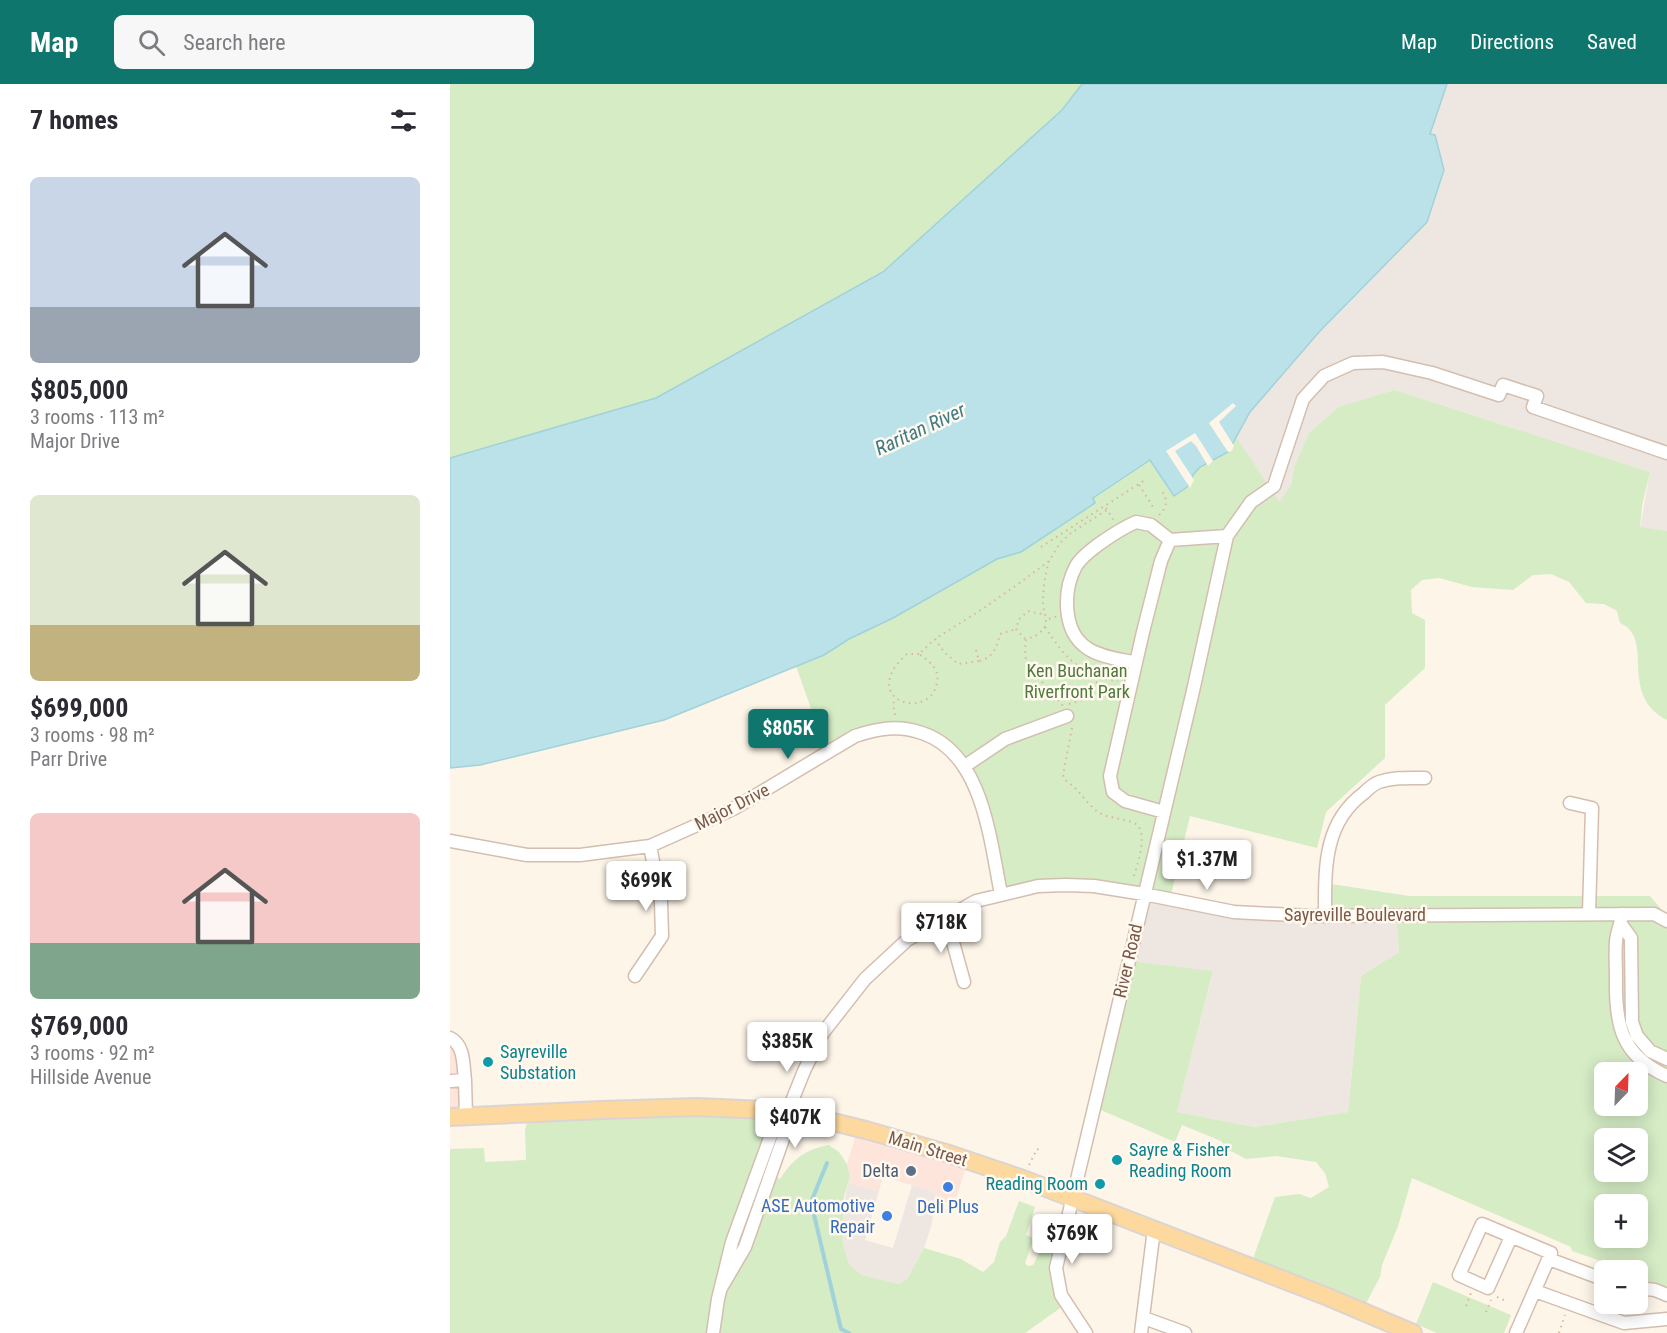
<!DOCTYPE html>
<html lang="en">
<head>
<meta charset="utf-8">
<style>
	body { margin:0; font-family:"Roboto Condensed",sans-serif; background:#f7f7f7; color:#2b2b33; height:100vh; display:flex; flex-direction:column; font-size:22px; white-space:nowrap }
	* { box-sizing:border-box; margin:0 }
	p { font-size:20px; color:#7c7c81 }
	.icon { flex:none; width:33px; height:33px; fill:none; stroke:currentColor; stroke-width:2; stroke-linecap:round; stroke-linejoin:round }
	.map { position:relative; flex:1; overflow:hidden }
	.panel { display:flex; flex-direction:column; background:#fff; width:450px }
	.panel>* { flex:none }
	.needle { width:39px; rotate:23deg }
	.tools { position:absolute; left:1144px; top:978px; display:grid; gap:12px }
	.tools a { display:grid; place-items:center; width:54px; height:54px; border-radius:9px; background:#fff; box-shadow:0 3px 15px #0003; font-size:30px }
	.price { position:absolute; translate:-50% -51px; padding:0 14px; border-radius:6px; background:#fff; color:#222; font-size:20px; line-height:39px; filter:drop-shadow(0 2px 3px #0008) }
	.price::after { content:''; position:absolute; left:50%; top:36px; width:18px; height:14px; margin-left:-9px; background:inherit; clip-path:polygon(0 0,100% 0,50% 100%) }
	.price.active { background:#0f766e; color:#fff }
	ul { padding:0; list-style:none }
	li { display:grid; align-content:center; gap:12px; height:318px; padding:0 30px }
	li span { display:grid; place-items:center; height:186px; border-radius:9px; color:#555 }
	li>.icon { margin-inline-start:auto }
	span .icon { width:108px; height:108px; fill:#fffc; stroke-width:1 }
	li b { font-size:26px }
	h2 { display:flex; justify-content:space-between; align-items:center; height:72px; padding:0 30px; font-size:26px }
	header { display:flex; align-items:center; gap:36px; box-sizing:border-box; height:84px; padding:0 30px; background:#0f766e; color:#fff }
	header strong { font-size:28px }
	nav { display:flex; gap:33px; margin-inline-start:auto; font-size:21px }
	.search { width:420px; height:54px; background:#f7f7f7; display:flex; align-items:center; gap:15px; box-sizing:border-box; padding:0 21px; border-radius:9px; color:#7c7c81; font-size:22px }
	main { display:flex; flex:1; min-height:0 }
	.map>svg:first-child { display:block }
	.commercial { fill:#fee5db }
	.industrial { fill:#eee7e1 }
	.green { fill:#d5ecc5; fill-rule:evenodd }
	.water { fill:#bbe2e8; stroke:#a1d2da; stroke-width:1.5 }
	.pier { fill:#fdf5e8 }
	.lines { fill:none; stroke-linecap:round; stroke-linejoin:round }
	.stream { stroke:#a1d2da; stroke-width:4 }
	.minor-casing { stroke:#d3beaf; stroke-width:15 }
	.major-casing { stroke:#dcd4d0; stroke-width:20 }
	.path { stroke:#d9b6a1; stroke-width:2; stroke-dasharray:1.5 4.5; stroke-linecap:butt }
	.minor { stroke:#fff; stroke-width:12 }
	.major { stroke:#fdd99f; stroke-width:16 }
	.culture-dot { fill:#0f9aa8; stroke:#fff9ef; stroke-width:2 }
	.service-dot { fill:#5c6f8a; stroke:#fff9ef; stroke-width:2 }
	.shop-dot { fill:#3f7fe0; stroke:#fff9ef; stroke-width:2 }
	.labels { text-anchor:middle; stroke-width:5; stroke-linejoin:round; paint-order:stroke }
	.park-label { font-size:18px; fill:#51793f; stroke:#fff9ef }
	.street-label { font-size:18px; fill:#795a4a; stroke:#fff9ef }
	.culture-label { font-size:18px; fill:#0d838f; stroke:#fff9ef; text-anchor:start }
	.service-label { font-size:18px; fill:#4e5e75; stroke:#fff9ef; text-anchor:end }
	.shop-label { font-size:18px; fill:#366cbe; stroke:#fff9ef; text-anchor:end }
	.water-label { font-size:20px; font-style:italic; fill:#407b85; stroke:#fff9ef }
</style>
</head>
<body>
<header>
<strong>Map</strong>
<div class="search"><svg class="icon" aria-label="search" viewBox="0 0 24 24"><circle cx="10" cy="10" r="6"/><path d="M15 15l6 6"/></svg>Search here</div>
<nav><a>Map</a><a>Directions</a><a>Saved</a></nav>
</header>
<main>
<section class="panel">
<h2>7 homes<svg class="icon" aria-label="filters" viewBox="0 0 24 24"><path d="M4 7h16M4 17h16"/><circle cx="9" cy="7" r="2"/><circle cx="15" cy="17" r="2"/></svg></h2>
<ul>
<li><span style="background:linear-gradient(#c9d6e8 70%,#9aa5b1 0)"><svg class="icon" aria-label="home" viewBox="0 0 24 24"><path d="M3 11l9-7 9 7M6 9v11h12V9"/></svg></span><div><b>$805,000</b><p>3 rooms · 113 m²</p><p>Major Drive</p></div></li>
<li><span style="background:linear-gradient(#dfe7d0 70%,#c2b280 0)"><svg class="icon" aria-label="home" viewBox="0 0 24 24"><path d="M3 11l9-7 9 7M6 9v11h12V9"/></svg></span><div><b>$699,000</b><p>3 rooms · 98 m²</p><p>Parr Drive</p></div></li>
<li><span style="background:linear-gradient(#f6c9c9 70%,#7fa58c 0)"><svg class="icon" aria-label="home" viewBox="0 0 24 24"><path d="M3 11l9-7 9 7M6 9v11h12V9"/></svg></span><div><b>$769,000</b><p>3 rooms · 92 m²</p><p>Hillside Avenue</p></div></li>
</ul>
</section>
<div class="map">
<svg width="1217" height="1249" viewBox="0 0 1217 1249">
	<rect width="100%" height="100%" fill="#fdf5e8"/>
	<path class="commercial" d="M0,954l5,2 11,76 -16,1z
		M408,1044l110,33 -14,44 -18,-6 -3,-8 -50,-14 -4,14 -31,-8 2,-6 -3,-13z"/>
	<path class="industrial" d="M997,0h220v447l-27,-3 10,-56 -255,-82 -101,78 -3,17 -12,18 -43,-67 14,-24 70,-81 33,-34 76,-163z
		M694,810l90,18 162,3 3,37 -38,24 -13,136 -94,15 -77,-15 36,-140 -85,-11z
		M398,1099l31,8 -14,49 28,8 19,-63 21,6 3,8 -5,28 -7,21 -17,31 -8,5 -37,-9 -13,-11 -6,-20 -1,-14v-18z"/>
	<path class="green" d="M0,0h632l-20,26 -179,162 -227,126 -206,60z
		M945,306l255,82 -8,34 -2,21 27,4v189c-50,-26 -11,-82 -47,-97l-3,-12 -13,-7 -18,-1 -17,-21 -18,-8 -18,1 -20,15 -41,-3 -33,-9 -17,2 -11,10 1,23 13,7v48l-40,37v53l-59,54 -9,36 -127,-32 -20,83 -76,-13 -93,8 -26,-109 -45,-50 -54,-6 -49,25 -31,-88 28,-11 25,-16 44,-21 104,-59 24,-7 74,-49 -3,-5 58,-38 100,-48 -14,24 43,66 12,-17 3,-17 15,-35 30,-26z
		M875,799l84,13h241l17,20v380l-12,-6 -17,-12v-8h-11l-55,-19 -1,-4 -159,-69 -14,48 -16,39 -2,12 -18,34 -112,-44 25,-70 24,-3 12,4 18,-11 -4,-14 -9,-11 -40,-6 -30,3 -17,-9 -8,-9 -39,-16 -7,17 -81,-35 34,-146 85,10 -36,141 77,15 94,-15 13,-136 38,-24 -3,-37 -71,1zM1155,988h33v34h-33zM1155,1054h33v34h-33zM1155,1120h33v34h-33z
		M318,1027l3,24 -49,151 49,-111 9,4c13,-20 26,-30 49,-34l10,7 8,12 3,13 -6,19 -2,34 1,14 6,20 13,11 37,9 8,-5 17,-31 37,11 22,13 11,-10 6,-20 6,-6 13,-35 16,6 -9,28 8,3 -9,25 3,3 5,-1 8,-16h9l4,5 12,50 -41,29h-575v-184l34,-1 1,14 41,-2 -1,-29 4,-18z
		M983,1198l78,33 -7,18h-67l-21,-9z"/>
	<path class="water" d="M632,0h365l-17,50 5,1 9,35 -17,52 -107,109 -70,81 -22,40 -28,15 -7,8 -6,12 -13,9 -24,-36 -57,38 2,5 -74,49 -24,7 -104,59 -44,21 -25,16 -160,65 -184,45 -30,3v-310l206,-60 227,-126 179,-162z"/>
	<path class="pier" d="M783,319l3,3 -17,16 15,24 -2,5 -4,1 -19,-29z
		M745,349l18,28 -5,5 -12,-20 -5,-5 -16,10 19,29 -4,8 -24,-37z"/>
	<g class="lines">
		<path class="stream" d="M377,1079l-16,39 30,127 8,4"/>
		<defs>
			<path id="minor" d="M686,579c-16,-4 -36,-6 -49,-15 -25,-17 -24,-58 -11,-82 9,-15 44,-37 60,-44l15,3 19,15
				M515,682l40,-27 62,-23
				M1120,719l22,5 -3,106
				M714,728l-39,-11 -12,-9 -3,-16 33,-144 18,-71 9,-21 57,-4
				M0,757l77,14h53l70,-9 83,-37 122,-73c24,-8 44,-11 67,-3 61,20 68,107 79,161
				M1172,830c-1,10 -5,17 -6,27 -1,12 0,25 0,37 -1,46 5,78 51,98
				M875,832c0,-47 -2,-93 39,-123 4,-4 9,-9 15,-11 15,-5 30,-4 46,-4
				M496,833l18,65
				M1171,840l10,14 1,84 5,14 13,15 17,8
				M185,892l27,-40 -1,-34 -11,-56
				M0,954c15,7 13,28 15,42
				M0,997l15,-1 1,36
				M1061,1153l-23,51 -29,-13 23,-51 69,29 -35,80
				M1099,1175l56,21
				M271,1204l24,-41 38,-108 5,-28 16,-40 18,-37 43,-55 42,-39 69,-39 62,-15 28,-1 28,1 50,8 90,18 78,4 342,-2 13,7
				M1188,1204l17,2 12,5
				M1085,1207l89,32 43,-4
				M694,1234l41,15
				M263,1249l5,-34 14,-57 39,-107 15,-20
				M636,1249l-25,-38 -5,-27 137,-577 34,-155 24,-34 23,-16 29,-87 21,-23 29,-13 30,-1 49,11 67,22 4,-10 34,11 -4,11 134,46
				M691,1249l13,-104"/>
			<path id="major" d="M0,1033l152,-7 95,-3 91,4 78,19 80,23 77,26 305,118 85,36"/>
		</defs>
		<use href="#minor" class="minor-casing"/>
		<use href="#major" class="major-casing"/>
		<path class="path" d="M689,401l16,25
			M656,424l8,13
			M709,431c8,-7 9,-15 3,-24
			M591,463l104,-67
			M599,477c-4,14 -6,28 -6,42 0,8 5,16 2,23 -4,8 -11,11 -19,13 -1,11 -2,19 3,28l34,39
			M599,535l9,-3
			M595,543c18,27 25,37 55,51
			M575,555l-9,-10 3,-10 9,-8 13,3 3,4
			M526,566l3,11c14,-3 18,-14 21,-27l16,-5
			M469,570h-12c-51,45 22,69 30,29 3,-14 -7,-21 -18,-29l16,-15
			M529,577l-21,3 -14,-12 -9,-13 49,-31 37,-26 28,-21 11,-18 11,-10 36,-23
			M619,620l14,-4 17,-22 18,3
			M445,631l-2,-11 2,-5
			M622,644l-9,47 2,5c13,8 21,23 33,32 11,7 25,6 36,11 16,8 3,42 -1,56
			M579,1081l8,-16 5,2
			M1047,1213l11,5
			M1016,1222l5,-13
			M1036,1228l5,-12
			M1109,1249l6,-18"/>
		<use href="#minor" class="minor"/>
		<use href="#major" class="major"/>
	</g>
	<g class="culture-dot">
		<circle cx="38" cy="978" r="6"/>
		<circle cx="667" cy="1076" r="6"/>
		<circle cx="650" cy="1100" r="6"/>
	</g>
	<circle class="service-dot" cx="461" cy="1087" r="6"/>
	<g class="shop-dot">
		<circle cx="498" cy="1103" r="6"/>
		<circle cx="437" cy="1132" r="6"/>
	</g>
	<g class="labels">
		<g class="park-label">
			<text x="627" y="593">Ken Buchanan<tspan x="627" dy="21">Riverfront Park</tspan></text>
		</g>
		<g class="street-label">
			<text transform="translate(282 723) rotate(-27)" y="6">Major Drive</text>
			<text x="905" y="837">Sayreville Boulevard</text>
			<text transform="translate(678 877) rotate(-77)" y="6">River Road</text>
			<text transform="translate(478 1065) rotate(17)" y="6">Main Street</text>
		</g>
		<g class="culture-label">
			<text x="50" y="974">Sayreville<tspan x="50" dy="21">Substation</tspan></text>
			<text x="679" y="1072">Sayre &amp; Fisher<tspan x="679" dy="21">Reading Room</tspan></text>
			<text x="638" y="1106" text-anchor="end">Reading Room</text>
		</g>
		<g class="service-label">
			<text x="449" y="1093">Delta</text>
		</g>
		<g class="shop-label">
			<text x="425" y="1128">ASE Automotive<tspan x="425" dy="21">Repair</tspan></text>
			<text x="498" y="1129" text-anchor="middle">Deli Plus</text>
		</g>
		<g class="water-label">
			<text transform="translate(470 345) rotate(-25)" y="7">Raritan River</text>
		</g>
	</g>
</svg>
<div class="tools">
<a><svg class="needle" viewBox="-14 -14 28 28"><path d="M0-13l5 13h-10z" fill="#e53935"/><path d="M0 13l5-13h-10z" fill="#7c7c81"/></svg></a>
<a><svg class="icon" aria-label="layers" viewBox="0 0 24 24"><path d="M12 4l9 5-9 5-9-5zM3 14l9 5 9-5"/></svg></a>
<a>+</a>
<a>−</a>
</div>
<b class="price active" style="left:338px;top:676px">$805K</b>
<b class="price" style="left:757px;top:807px">$1.37M</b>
<b class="price" style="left:196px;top:828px">$699K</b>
<b class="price" style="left:491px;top:870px">$718K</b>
<b class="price" style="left:337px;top:989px">$385K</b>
<b class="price" style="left:345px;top:1065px">$407K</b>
<b class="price" style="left:622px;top:1181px">$769K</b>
</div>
</main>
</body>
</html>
